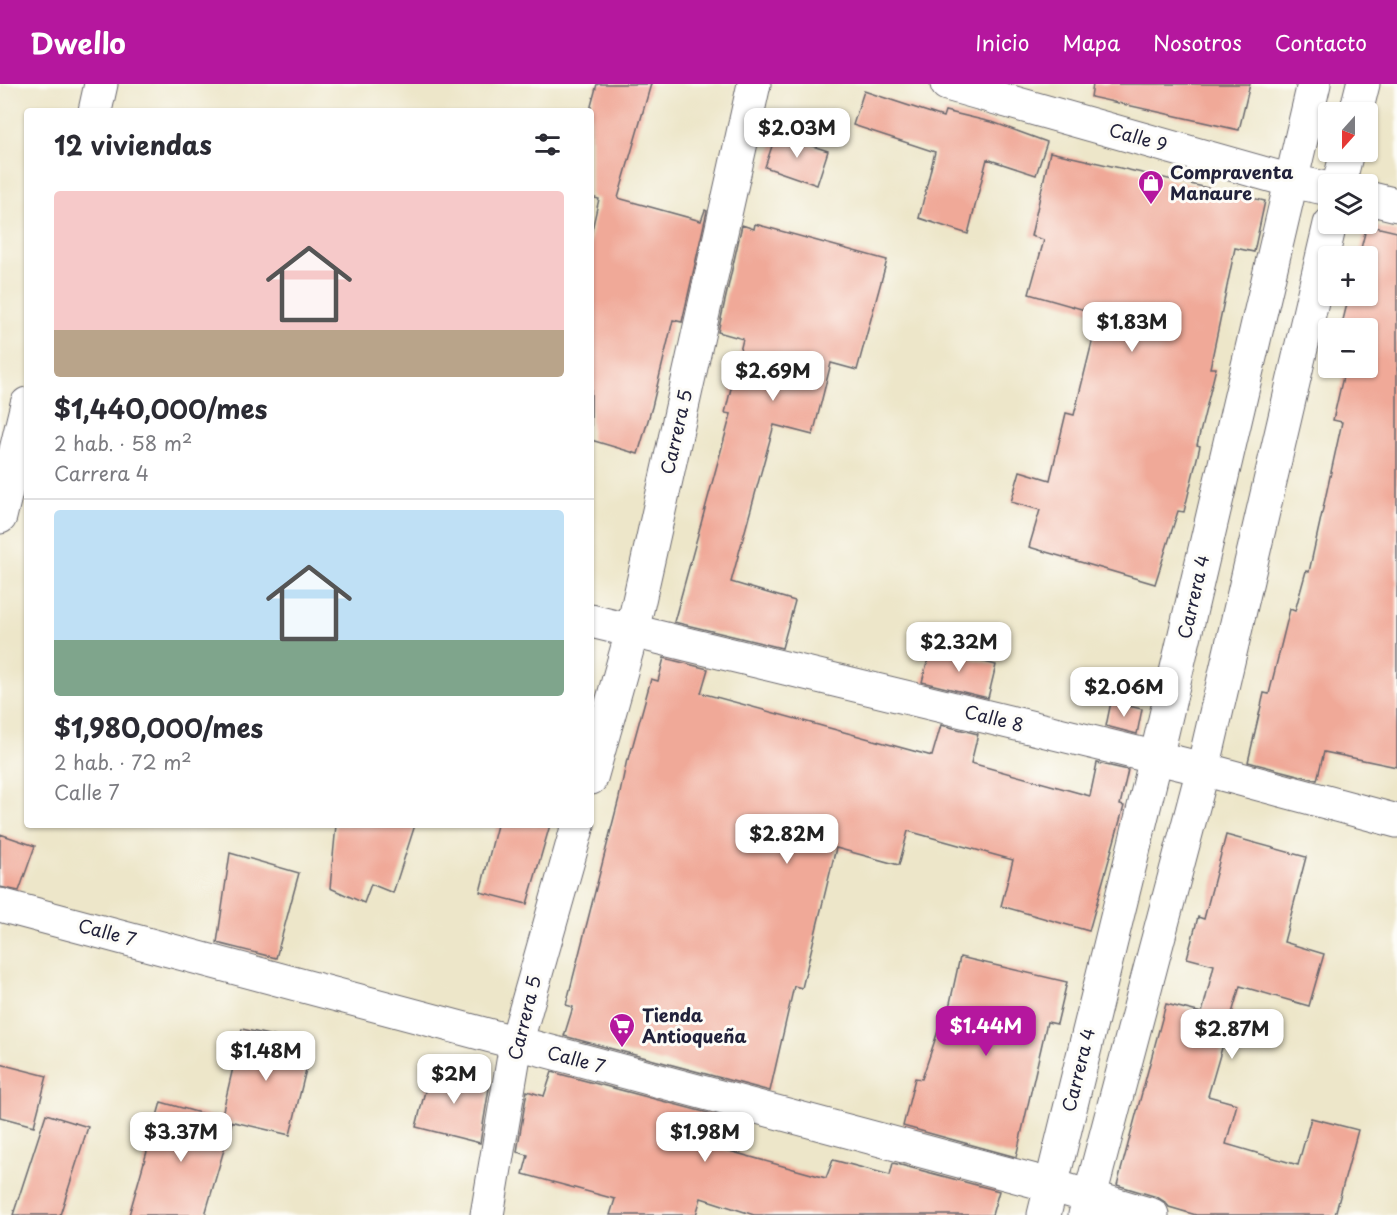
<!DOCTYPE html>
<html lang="es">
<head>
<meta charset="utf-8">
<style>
	body { margin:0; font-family:"Playpen Sans",sans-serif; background:#f2f2f3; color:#2b2b33; height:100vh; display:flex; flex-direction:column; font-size:22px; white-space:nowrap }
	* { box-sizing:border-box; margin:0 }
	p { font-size:20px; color:#7c7c81 }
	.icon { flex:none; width:33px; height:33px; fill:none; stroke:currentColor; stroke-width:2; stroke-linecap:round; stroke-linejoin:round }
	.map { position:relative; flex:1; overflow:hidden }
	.details { position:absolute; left:24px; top:24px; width:570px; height:720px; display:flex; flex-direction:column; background:#fff; border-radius:6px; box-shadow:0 2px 4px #0004 }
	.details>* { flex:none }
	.needle { width:39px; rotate:201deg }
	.tools { position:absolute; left:1318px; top:18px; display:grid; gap:12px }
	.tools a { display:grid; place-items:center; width:60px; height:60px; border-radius:6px; background:#fff; box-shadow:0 2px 4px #0004; font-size:30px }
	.price { position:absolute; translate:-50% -51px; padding:0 14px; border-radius:12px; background:#fff; color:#222; font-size:20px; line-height:39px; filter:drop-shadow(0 2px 3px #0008) }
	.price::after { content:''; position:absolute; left:50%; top:36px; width:18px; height:14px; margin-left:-9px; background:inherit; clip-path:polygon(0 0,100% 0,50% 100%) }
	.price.current { background:#b5179e; color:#fff }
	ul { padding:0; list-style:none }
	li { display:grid; align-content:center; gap:12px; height:318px; padding:0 30px }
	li+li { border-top:2px solid #e1e1e2 }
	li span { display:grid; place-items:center; height:186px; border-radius:6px; color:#555 }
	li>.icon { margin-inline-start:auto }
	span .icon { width:108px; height:108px; fill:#fffc; stroke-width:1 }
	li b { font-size:26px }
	h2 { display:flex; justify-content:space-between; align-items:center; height:72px; padding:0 30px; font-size:26px }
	header { display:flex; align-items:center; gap:36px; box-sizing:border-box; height:84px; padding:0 30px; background:#b5179e; color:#fff }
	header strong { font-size:28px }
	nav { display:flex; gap:33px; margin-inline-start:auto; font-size:21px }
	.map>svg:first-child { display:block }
	.building { fill:#f0a998 }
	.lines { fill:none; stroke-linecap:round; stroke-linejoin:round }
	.minor-casing { stroke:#69676d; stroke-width:35 }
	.tertiary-casing { stroke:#69676d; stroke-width:35 }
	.minor { stroke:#fff; stroke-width:33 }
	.tertiary { stroke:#fff; stroke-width:33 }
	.labels { text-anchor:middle; stroke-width:6; stroke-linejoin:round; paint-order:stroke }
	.street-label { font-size:18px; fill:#22223b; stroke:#fdfcf7 }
	.poi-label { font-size:18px; font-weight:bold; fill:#22223b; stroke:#fdfcf7; text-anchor:start }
</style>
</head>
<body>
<header>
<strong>Dwello</strong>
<nav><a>Inicio</a><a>Mapa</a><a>Nosotros</a><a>Contacto</a></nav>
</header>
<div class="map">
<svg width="1397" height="1131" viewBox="0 0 1397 1131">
	<rect width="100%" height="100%" fill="#fdfcf7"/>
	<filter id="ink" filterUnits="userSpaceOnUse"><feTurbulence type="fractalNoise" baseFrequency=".0167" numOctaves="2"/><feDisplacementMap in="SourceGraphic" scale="12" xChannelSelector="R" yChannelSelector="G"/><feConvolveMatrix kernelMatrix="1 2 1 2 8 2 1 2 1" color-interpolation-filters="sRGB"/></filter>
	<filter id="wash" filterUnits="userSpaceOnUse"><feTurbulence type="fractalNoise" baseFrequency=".008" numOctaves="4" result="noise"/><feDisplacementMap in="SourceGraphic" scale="24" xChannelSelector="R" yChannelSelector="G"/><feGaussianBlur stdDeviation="1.35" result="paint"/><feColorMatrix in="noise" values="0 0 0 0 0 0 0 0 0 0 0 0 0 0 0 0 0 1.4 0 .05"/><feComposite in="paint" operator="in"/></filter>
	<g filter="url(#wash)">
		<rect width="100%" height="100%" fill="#ede6c9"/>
		<g id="blocks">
			<path class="building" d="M597,0h54l-33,114 83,23 4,-11 2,1 -25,111 -9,-2 -21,87 -14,47 -47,-14v-206l8,-35 -8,-2v-91z
				M1093,0h157l-11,46 -148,-33z
				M864,7l79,26 2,-6 50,12 52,19 -11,33 -49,-16 -19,75 -49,-16 16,-66 -82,-27z
				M776,50l52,17 -11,34 -52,-18z
				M1050,68l215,49 -11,51 -19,-4 -25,120h6l-19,77 3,1 -16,66 -6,-1 -23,73 -126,-37 11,-37 -29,-8 9,-31 30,9 16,-67 8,2 25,-101 -70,-20 15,-54 -13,-4z
				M755,140l132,36 -30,110 -26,-7 -18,72 -39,-10 -43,157 64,19 -13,47 -108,-26 57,-208 -6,-1 18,-74 -25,-7 24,-107 12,4z
				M1367,141l30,7v535l-73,-15 -7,28 -69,-18 16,-69 5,1 21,-85 5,2 11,-40 3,1 33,-150 -9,-2 12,-52h23v-40h-27l8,-32h19v-40h-9z
				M931,564l65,17 -8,33 -66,-16z
				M664,574l44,11 -7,24 231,63 9,-31 37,9 -7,29 119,33 7,-33 31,7 -8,35 4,1 -35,125 -88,-25 12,-46 -105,-29 -9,34 -63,-17 -34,140 -8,-2 -24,105 -206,-55 9,-29 -7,-2 53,-207 8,-39h2l22,-80 7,2z
				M1111,618l31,7 -5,25 -31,-8z
				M336,741h79l-22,68 -22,-9 -7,19 -34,-15z
				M497,741h53l-23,79 -47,-12z
				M0,750l35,12 -16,45 -19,-4z
				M1226,751l80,22 -22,85 40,12 -15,52 -69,-20 -32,110 29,8 -11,40 72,21 13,-47 47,12 -23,85h-139l-27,-8 -4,-5 -8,-5 -40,-12 49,-181 36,9 12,-48 -27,-7 11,-41 6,2z
				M230,769l69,20 -23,85 -59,-15z
				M960,873l107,25 -10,42 -10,-2 -31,135 -113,-31 12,-48 7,1 21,-63 4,1z
				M242,945l70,16 -22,90 -69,-16z
				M0,980l47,12 -13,50 -34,-9z
				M431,983l59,15 -10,61 -64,-16z
				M552,988l171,45 -8,30 111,31 7,-18 57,15 3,-12 106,28 -7,24h-238l-53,-17 -5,17h-86l5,-16 -92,-25 5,-19 -11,-3 10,-61 17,5z
				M161,1018l71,20 -27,93h-76z
				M46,1030l42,13 -28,88h-47z"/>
		</g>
	</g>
	<g filter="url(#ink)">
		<use href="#blocks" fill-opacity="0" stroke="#69676d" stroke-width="1.5"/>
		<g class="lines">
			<defs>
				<path id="minor" d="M947,0l344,97 38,8
					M95,27l6,-27
					M1368,114l29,7
					M0,433l27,-113
					M591,537l612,148 194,52
					M591,694l41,-146 122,-548
					M0,821l1050,280 102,30
					M487,1131l29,-171 62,-219"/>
				<path id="tertiary" d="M1356,28l7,-28
					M1339,100l8,-32
					M1044,1131l112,-457 158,-674
					M1085,1131l118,-446 127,-545"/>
			</defs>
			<use href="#minor" class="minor-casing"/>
			<use href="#tertiary" class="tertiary-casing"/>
			<use href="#minor" class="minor"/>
			<use href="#tertiary" class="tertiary"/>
		</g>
	</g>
	<defs>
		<symbol id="shop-pin" viewBox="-11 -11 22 30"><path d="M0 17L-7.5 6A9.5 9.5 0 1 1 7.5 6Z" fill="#b5179e" stroke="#fdfcf7"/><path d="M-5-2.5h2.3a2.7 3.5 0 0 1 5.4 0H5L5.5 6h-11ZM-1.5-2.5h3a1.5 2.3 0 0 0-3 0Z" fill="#fff"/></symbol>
		<symbol id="supermarket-pin" viewBox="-11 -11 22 30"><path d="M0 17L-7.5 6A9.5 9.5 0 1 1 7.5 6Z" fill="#b5179e" stroke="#fdfcf7"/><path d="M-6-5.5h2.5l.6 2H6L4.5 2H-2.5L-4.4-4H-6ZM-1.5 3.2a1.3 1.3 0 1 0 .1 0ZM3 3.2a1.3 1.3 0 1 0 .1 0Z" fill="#fff"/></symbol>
	</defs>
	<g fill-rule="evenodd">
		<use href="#shop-pin" x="1136" y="84" width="30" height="40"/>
		<use href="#supermarket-pin" x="607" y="927" width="30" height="40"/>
	</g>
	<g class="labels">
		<g class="street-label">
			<text transform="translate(1138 54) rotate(16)" y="6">Calle 9</text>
			<text transform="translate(677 348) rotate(-77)" y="6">Carrera 5</text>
			<text transform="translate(1194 513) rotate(-77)" y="6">Carrera 4</text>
			<text transform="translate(994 635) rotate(14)" y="6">Calle 8</text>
			<text transform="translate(107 849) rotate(15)" y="6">Calle 7</text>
			<text transform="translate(525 934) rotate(-76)" y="6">Carrera 5</text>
			<text transform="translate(576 976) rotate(15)" y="6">Calle 7</text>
			<text transform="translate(1079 986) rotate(-76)" y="6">Carrera 4</text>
		</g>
		<g class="poi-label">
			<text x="1170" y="95">Compraventa<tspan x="1170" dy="21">Manaure</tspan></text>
			<text x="642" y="938">Tienda<tspan x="642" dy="21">Antioqueña</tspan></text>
		</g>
	</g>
</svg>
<div class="tools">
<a><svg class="needle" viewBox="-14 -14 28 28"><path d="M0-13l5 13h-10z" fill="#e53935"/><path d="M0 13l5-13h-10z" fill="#7c7c81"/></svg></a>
<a><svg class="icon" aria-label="layers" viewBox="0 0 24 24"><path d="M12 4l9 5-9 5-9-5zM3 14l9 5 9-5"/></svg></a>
<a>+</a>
<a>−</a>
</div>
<b class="price" style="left:797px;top:75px">$2.03M</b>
<b class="price" style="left:1132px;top:269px">$1.83M</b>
<b class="price" style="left:773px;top:318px">$2.69M</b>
<b class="price" style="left:959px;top:589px">$2.32M</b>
<b class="price" style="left:1124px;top:634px">$2.06M</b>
<b class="price" style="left:787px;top:781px">$2.82M</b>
<b class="price current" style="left:986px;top:973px">$1.44M</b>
<b class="price" style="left:1232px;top:976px">$2.87M</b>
<b class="price" style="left:266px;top:998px">$1.48M</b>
<b class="price" style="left:454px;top:1021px">$2M</b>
<b class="price" style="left:181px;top:1079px">$3.37M</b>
<b class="price" style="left:705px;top:1079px">$1.98M</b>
<section class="details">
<h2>12 viviendas<svg class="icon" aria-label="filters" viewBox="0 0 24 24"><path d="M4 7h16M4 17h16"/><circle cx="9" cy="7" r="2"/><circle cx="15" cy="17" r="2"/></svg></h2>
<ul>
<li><span style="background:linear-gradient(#f6c9c9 75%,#b9a48a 0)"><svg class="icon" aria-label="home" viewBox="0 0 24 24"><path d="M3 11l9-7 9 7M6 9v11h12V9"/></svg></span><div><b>$1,440,000/mes</b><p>2 hab. · 58 m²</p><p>Carrera 4</p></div></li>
<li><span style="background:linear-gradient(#bfe0f5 70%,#7fa58c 0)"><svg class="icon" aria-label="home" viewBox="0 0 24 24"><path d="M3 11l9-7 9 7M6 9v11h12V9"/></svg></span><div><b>$1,980,000/mes</b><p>2 hab. · 72 m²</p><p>Calle 7</p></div></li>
</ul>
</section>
</div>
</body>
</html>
